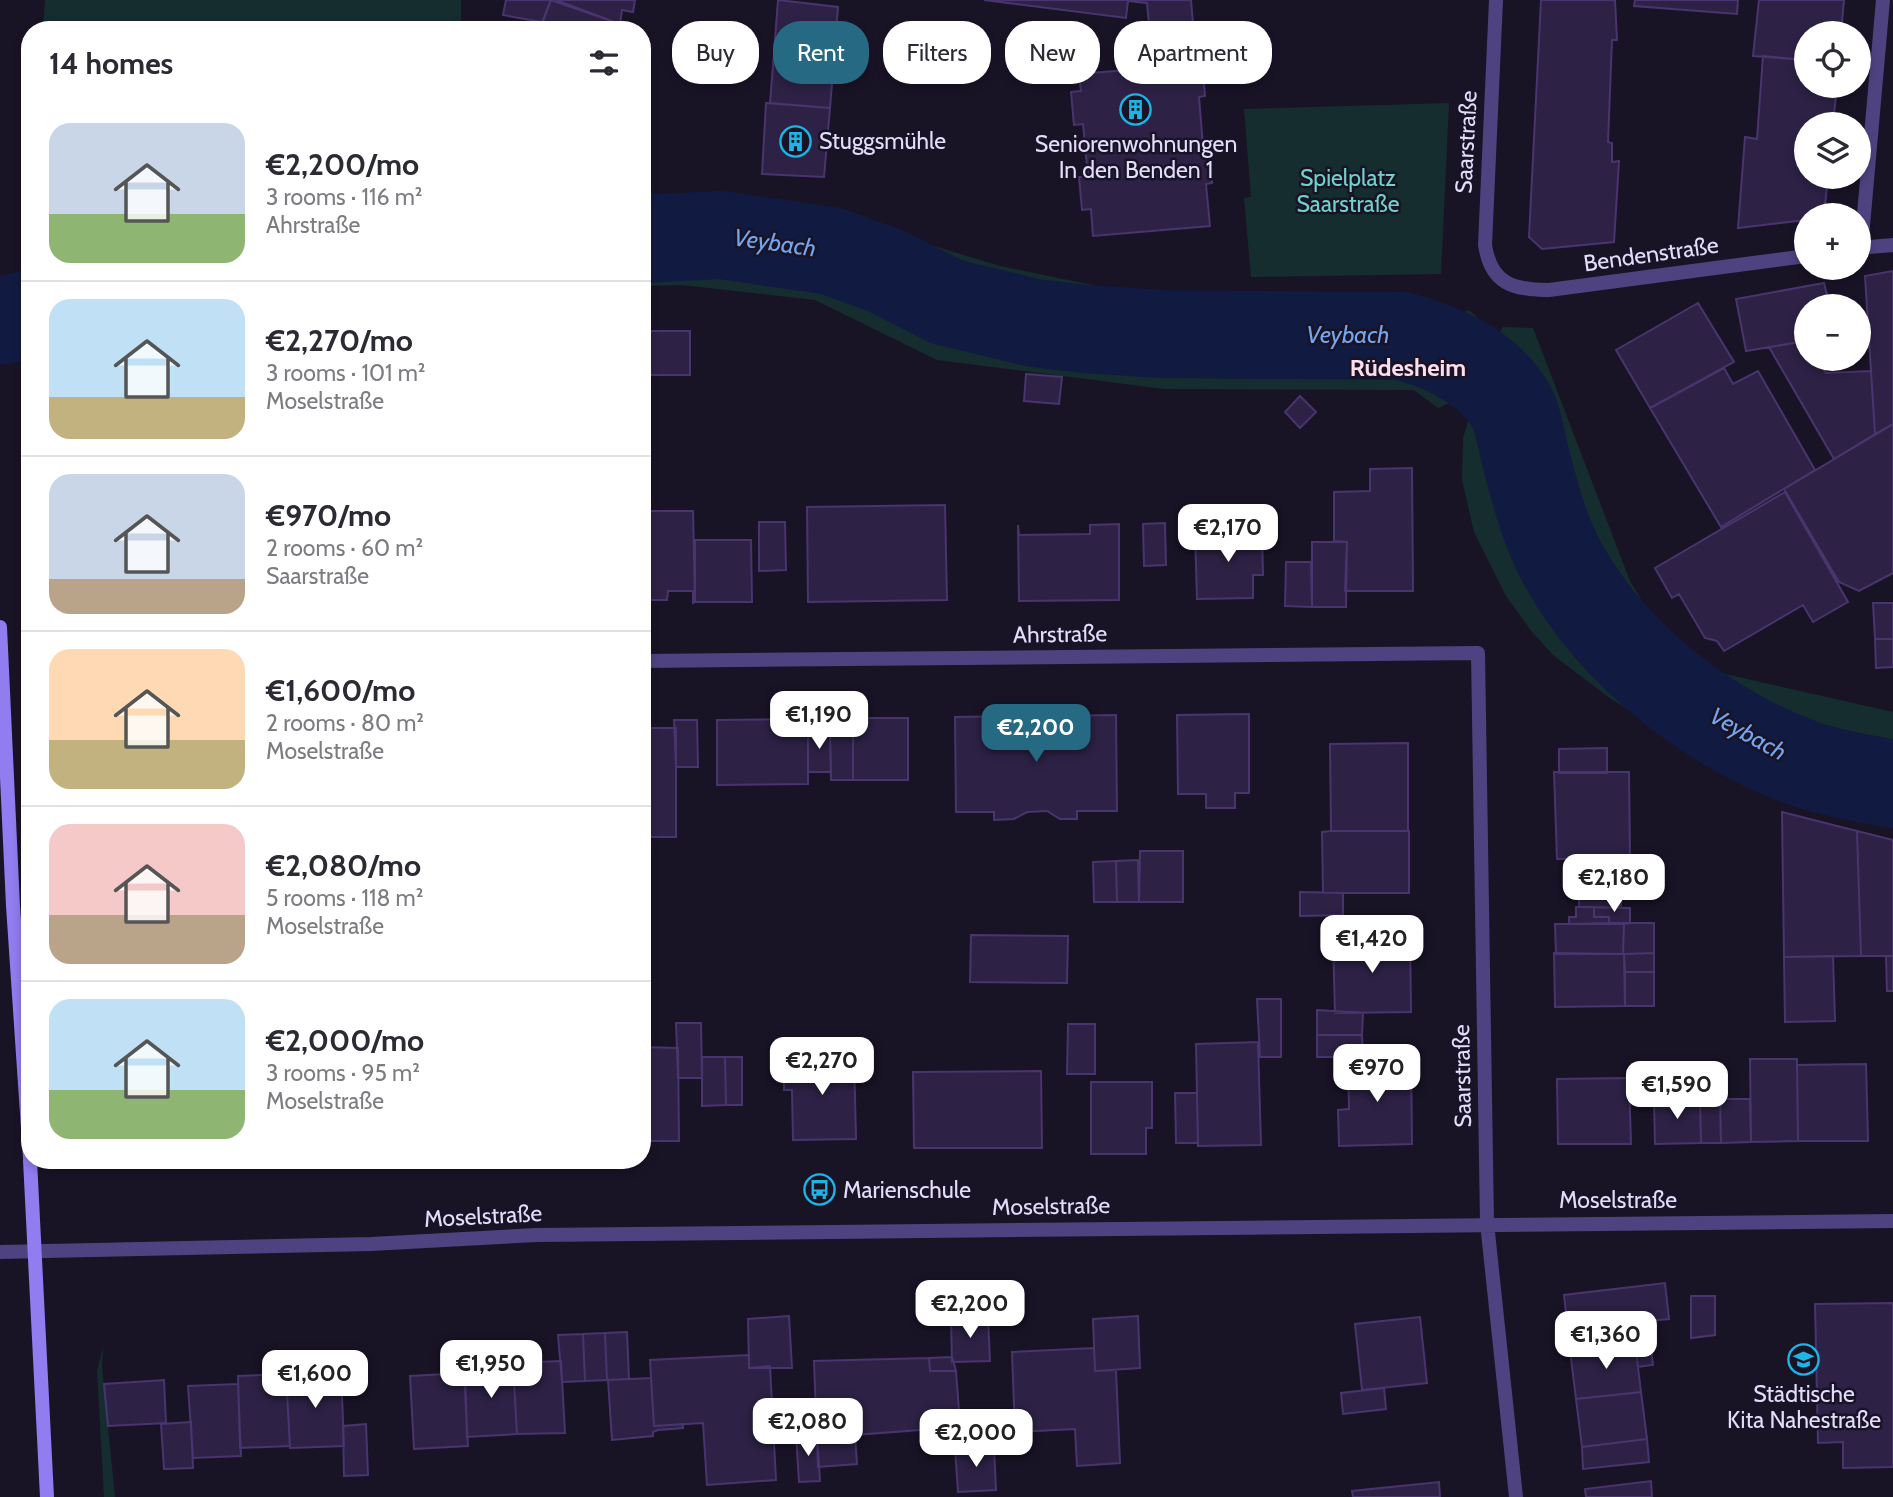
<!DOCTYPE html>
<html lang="en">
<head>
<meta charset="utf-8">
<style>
	body { margin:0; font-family:Cabin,sans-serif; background:#f7f7f7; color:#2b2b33; height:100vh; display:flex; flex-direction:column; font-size:26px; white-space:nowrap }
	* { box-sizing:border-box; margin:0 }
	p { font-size:23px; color:#7c7c81 }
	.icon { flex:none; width:38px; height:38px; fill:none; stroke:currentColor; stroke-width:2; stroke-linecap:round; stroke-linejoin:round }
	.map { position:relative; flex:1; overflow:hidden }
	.panel { position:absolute; left:21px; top:21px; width:630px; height:1148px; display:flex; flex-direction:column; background:#fff; border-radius:28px; box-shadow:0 4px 10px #0003 }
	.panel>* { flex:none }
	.banner { position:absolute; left:672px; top:21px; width:665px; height:63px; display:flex; gap:14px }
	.controls { position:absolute; left:1794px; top:21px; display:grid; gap:14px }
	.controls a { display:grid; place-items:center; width:77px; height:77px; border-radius:50%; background:#fff; box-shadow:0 4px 10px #0003; font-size:35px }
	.price { position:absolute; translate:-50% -60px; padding:0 16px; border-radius:14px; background:#fff; color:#222; font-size:23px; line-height:46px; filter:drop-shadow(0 2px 4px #0008) }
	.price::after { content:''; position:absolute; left:50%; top:42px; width:21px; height:16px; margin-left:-10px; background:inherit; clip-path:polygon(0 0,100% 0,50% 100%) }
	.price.current { background:#256983; color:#fff }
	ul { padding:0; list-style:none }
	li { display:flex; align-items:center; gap:21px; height:175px; padding:0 28px }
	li+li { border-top:2px solid #e1e1e2 }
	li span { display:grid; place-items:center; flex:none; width:196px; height:140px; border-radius:21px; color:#555 }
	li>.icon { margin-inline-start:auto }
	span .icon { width:84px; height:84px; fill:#fffc; stroke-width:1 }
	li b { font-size:30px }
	h2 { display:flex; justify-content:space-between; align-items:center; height:84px; padding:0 28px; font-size:30px }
	.pill { padding:0 24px; border-radius:28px; background:#fff; box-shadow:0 4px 10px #0003; font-size:24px; line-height:63px }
	.pill.current { background:#256983; color:#fff }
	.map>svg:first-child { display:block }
	.green { fill:#162d2f }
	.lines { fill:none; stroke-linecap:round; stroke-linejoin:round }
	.river { stroke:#111b41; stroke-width:88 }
	.building { fill:#2d2145; stroke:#49356e; stroke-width:2 }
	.minor { stroke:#4e4380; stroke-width:14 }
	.secondary { stroke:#917df0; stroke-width:14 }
	.labels { text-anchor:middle; stroke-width:5; stroke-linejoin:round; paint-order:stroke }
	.poi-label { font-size:23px; fill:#e4dcfb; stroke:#191326; text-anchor:start }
	.street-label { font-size:23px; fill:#e4dcfb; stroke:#191326 }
	.park-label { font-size:23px; fill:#6fd3c9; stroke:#191326 }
	.water-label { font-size:24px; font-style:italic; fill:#75a5ef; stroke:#191326 }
	.neighbourhood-label { font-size:24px; font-weight:bold; fill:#fbddec; stroke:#191326 }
</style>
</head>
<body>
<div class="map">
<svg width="1893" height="1497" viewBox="0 0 1893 1497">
	<rect width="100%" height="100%" fill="#191326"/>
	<path class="green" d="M45,0h416v30h-418z
		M1449,103l-8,171 -190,3 -7,-79 7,-1 -7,-88z
		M642,194h79l111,14 89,34 79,24 155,32 208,-5 96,21 10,-4 8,7v8l-23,76 -16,7 -24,-18 -250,-1 -227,-29 -122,-60 -133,-15 -40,1z
		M1503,327l30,1 97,253 23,38 68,54 172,39v110l-116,-30 -40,-14 -126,-79 -58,-44 -20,-22 -27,-37 -32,-64 -12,-52 1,-42 28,-92z
		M103,1347l-1,20 13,130h-11l-7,-126z"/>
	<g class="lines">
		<path class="river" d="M642,239l79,-4 110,16 55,20 61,31 88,21 50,6 77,5 240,2c39,10 83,30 106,65 10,15 12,33 16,50 10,39 20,80 40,115 50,90 145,163 241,198 28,10 59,14 88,20
			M0,321l30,-7"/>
	</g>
	<path class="building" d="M506,0h45l-9,22 -39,-7z
		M551,0l69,24 -2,6h-78z
		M556,0h79l-2,12 -11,-2 -2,14z
		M778,0l60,7 -4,51 -60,-5z
		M984,0h207l6,71h6l2,25 -6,1 5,61 6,-1 2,26 -6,1 4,42 -117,10 -2,-27 -9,1 -3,-33h9l-5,-53 -9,1 -3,-33 10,-1 -2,-17 74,-6 -6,-65 -19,-2 -2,17z
		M1541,0h74l2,40h-5l-4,102 4,1v19l7,-1 -5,81 -72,7 -13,-12z
		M1635,0h103l-1,14 -103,-8z
		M1759,0h85l-3,33h-35v27l-53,-4z
		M774,53l60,5 -4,50 -60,-5z
		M1763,56l43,4v26h31l-4,38h-27v53h22l-4,38h-18v5l-68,8 7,-91 12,2z
		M766,103l64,5 -6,69 -62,-3z
		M1893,271v153l-18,10 -10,-158z
		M1824,283l6,23h-24v35l-60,10 -10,-52z
		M1698,303l36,59 -84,46 -34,-58z
		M642,331h48v44h-48z
		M1806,341v18h12l8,14 45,-2 4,63 -41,25 -65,-112z
		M1724,368l9,16 25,-13 57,99 -94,57 -71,-119z
		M1026,374l36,3 -3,27 -35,-3z
		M1300,396l16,16 -16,16 -15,-16z
		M1893,424v149l-34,18 -20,-9 -55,-93z
		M1412,468l1,123h-68l2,-49 -13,-1v-49l36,-1v-22z
		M1785,492l63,110 -35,20 -10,-17 -79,46 -7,-10 -12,-3 -26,-44 -7,4 -17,-30z
		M945,505l2,95 -139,2 -1,-95z
		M642,511h51l2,91 -2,1v-12h-25l-1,9h-25z
		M759,522h26l1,48 -27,1z
		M1165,523l1,42 -22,1 -1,-42z
		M1119,524v76l-100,1 -1,-76 1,10 71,-1v-9z
		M1195,532h67l1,43h-10v23l-56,1z
		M695,540h56l1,62h-57z
		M1312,542h35l-1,65h-34z
		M1286,562h25l1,45 -27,-1z
		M1873,603h20v36h-18z
		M1875,639h18v28l-17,1z
		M1048,706l-1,10 69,-1 1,96h-40v8h-17l-13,-8 -20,1 -13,7 -20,1v-8h-38l-1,-95 69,-1 -1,-9z
		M1249,714v79h-14v15h-29v-14h-28l-1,-79z
		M853,718h55v62h-55z
		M808,719v65l-91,1v-65z
		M674,720h23l1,47h-22z
		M642,728h34v109h-33z
		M808,729h22l1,43h-23z
		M830,729h23v51h-22z
		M1408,743v88h-77l-1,-87z
		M1607,748v25h-48v-24z
		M1554,772h75l1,86 -73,1z
		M1782,812l75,19 4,125 -77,1z
		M1331,831h78v62h-86l-1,-61z
		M1857,831l36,9v116h-32z
		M1140,851h43v51h-44z
		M1138,860l1,42h-22l-1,-41z
		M1116,861l1,41h-23l-1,-40z
		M1579,884l43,1 -1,23 -42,-1z
		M1300,892l43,1v22l-43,1z
		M1576,907h18v10h15v6l-40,1v-7h7z
		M1594,907l36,1v15h-21v-6h-15z
		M1630,923h24v30l-31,1 1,-30z
		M1555,924h69l-1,30h-67z
		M971,935l97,1 -1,47 -97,-1z
		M1410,937l1,75 -76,1 -2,-75z
		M1554,953l70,1 1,52 -70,1z
		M1654,953v19h-29l-1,-18z
		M1833,956l2,65 -50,1 -1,-65z
		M1886,956h7v35h-6z
		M1625,972h29v34h-29z
		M1257,999h24v58h-21z
		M1317,1010l46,3 -1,22h-45z
		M676,1023h25l1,55h-24z
		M1068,1024h27v50h-28z
		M1317,1035h45l1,22h-46z
		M1258,1042l3,103 -63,1 -2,-102z
		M642,1047l36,1 1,93h-36l-1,-3z
		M854,1056l2,83 -63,1 -1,-50h-8v-33z
		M702,1057h23l1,48 -24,1z
		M725,1057h17v48h-16z
		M1348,1057h15v5l48,-1 1,83 -73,2 -1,-36 11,-1z
		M1750,1059h47l1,82 -47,1z
		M1866,1064l2,77h-70l-1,-76z
		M1041,1071l1,77h-128l-1,-76z
		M1629,1078l2,66h-73l-1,-65z
		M1091,1082h61v46h-6v26h-55z
		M1175,1093h22l1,50h-22z
		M1700,1099l1,44 -46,1 -1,-44z
		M1700,1099h20l1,44h-20z
		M1720,1099h30l1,43 -30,1z
		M1665,1283l4,36 -22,2 2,21 -79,8 -6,-55z
		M1691,1296h24v39l-24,3z
		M1893,1303v164l-50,1v-26l-25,1 -3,-139z
		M789,1316l3,52h-43l-1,-49z
		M1138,1316l2,52 -45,3 -2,-52z
		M988,1317l2,44 -38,1 -1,-43z
		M1420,1317l7,66 -65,7 -7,-66z
		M627,1332l2,47 -22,1 -2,-47z
		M605,1333l2,47 -22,1 -2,-47z
		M583,1334l2,47 -23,1 -4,-47z
		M1650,1342l3,23 -15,2 -3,-24z
		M1635,1343l6,49 -65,7 -6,-49z
		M1094,1348l1,23 21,-1 4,93 -43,3 -2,-37 -60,3 -3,-80z
		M749,1355v13l21,-2 6,114 -69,5 -4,-62 -49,3 -4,-66z
		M952,1357l4,14h-26l-1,-13z
		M929,1358l1,13h26l3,40 -27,2 1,16 -78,6 2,29 -39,3 -4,-106z
		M561,1361l4,72 -48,1 -4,-71z
		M513,1363l4,71 -50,3 -2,-71z
		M341,1371l3,75 -54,2 -4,-74z
		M464,1373l4,73 -54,3 -4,-73z
		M286,1374l4,72 -50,2 -2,-72z
		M651,1378l3,48 29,-2v4l-25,2 -5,2v4l-41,4 -4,-60z
		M164,1380l2,43 -58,3 -4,-42z
		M238,1384l3,72 -48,2 -5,-72z
		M1384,1388l2,21 -43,5 -2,-21z
		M1641,1392l6,47 -65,8 -6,-48z
		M191,1422l2,46 -29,1 -3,-45z
		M366,1424l2,51 -24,1 -1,-50z
		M817,1433l3,48 -21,1 -3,-48z
		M1647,1439l2,23 -66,7 -1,-22z
		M994,1446l2,44 -38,2 -3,-44z
		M1651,1481l1,16h-66l-1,-8z
		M1439,1482l1,15h-87l-1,-6z"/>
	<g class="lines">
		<path class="minor" d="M1496,0l-11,245c6,39 28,45 64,45l257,-34
			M1858,248l35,-3
			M1861,248l22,-248
			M642,661l836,-8 9,570 29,274
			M0,1252l371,-8 165,-9 1357,-14"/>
		<path class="secondary" d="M0,627l13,279 17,252
			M30,1160l17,337"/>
	</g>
	<defs>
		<symbol id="building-ring" viewBox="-11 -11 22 22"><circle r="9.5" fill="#191326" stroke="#1eb4e5" stroke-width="1.5"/><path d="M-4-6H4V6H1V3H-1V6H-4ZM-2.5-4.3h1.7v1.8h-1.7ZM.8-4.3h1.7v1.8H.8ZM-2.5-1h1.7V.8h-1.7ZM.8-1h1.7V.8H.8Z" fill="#1eb4e5"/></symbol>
		<symbol id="bus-ring" viewBox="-11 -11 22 22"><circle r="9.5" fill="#191326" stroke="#1eb4e5" stroke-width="1.5"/><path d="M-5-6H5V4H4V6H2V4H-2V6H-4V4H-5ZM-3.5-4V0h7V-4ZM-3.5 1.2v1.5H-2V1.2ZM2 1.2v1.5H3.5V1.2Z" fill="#1eb4e5"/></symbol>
		<symbol id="school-ring" viewBox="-11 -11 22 22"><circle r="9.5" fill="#191326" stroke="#1eb4e5" stroke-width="1.5"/><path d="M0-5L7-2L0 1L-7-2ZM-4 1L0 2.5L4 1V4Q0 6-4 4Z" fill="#1eb4e5"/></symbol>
	</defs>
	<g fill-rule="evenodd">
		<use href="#building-ring" x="1118" y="92" width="35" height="35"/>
		<use href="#building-ring" x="778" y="124" width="35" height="35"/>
		<use href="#bus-ring" x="802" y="1172" width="35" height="35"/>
		<use href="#school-ring" x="1786" y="1342" width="35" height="35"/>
	</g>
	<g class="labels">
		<g class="poi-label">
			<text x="819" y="149">Stuggsmühle</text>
			<text x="1136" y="152" text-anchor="middle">Seniorenwohnungen<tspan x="1136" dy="26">In den Benden 1</tspan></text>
			<text x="843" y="1198">Marienschule</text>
			<text x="1804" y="1402" text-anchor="middle">Städtische<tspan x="1804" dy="26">Kita Nahestraße</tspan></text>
		</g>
		<g class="street-label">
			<text transform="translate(1466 142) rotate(-87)" y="8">Saarstraße</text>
			<text transform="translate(1651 254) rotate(-8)" y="8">Bendenstraße</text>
			<text transform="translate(1060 634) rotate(-1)" y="8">Ahrstraße</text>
			<text transform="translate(1462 1076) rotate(-91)" y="8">Saarstraße</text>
			<text x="1618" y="1208">Moselstraße</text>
			<text transform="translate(1051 1206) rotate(-1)" y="8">Moselstraße</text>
			<text transform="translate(483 1216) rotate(-3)" y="8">Moselstraße</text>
		</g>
		<g class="park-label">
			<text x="1348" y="186">Spielplatz<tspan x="1348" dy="26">Saarstraße</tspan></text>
		</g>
		<g class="water-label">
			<text transform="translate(775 243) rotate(8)" y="8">Veybach</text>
			<text x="1348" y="343">Veybach</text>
			<text transform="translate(1748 734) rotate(29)" y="8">Veybach</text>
		</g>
		<g class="neighbourhood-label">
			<text x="1408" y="376">Rüdesheim</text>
		</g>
	</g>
</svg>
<div class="controls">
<a><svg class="icon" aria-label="locate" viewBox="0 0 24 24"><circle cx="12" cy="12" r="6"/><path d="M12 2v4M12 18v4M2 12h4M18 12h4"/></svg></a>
<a><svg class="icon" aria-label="layers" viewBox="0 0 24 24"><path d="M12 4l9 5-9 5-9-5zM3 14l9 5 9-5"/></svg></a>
<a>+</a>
<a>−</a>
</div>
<b class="price" style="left:1228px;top:564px">€2,170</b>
<b class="price" style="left:819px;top:751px">€1,190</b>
<b class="price current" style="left:1036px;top:764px">€2,200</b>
<b class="price" style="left:1614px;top:914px">€2,180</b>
<b class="price" style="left:1372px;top:975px">€1,420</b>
<b class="price" style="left:822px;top:1097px">€2,270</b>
<b class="price" style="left:1377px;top:1104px">€970</b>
<b class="price" style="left:1677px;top:1121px">€1,590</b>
<b class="price" style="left:970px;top:1340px">€2,200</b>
<b class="price" style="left:1606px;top:1371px">€1,360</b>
<b class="price" style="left:491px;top:1400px">€1,950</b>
<b class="price" style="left:315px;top:1410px">€1,600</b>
<b class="price" style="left:808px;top:1458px">€2,080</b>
<b class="price" style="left:976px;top:1469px">€2,000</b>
<div class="banner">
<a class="pill">Buy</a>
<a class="pill current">Rent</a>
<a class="pill">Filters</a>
<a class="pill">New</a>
<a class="pill">Apartment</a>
</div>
<section class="panel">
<h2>14 homes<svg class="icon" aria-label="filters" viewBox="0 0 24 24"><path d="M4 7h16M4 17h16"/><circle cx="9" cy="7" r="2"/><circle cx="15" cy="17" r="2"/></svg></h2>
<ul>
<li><span style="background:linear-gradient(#c9d6e8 65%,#8fb573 0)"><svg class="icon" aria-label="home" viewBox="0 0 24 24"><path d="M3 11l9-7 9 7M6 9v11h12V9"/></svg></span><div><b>€2,200/mo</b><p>3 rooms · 116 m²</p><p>Ahrstraße</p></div></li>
<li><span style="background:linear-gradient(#bfe0f5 70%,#c2b280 0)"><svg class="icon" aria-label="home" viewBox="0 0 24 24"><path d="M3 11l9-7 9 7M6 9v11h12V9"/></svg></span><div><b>€2,270/mo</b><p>3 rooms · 101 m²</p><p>Moselstraße</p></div></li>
<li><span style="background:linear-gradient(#c9d6e8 75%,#b9a48a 0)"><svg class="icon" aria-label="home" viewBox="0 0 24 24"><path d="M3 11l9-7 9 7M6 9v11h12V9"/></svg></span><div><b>€970/mo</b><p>2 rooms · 60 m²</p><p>Saarstraße</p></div></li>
<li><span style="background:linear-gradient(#ffd9b3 65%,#c2b280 0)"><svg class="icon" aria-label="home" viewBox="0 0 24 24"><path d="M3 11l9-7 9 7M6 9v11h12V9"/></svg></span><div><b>€1,600/mo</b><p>2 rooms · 80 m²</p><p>Moselstraße</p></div></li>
<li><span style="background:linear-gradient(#f6c9c9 65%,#b9a48a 0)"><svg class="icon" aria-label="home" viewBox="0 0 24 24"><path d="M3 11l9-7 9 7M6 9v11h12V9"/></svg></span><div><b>€2,080/mo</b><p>5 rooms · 118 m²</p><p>Moselstraße</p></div></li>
<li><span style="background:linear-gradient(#bfe0f5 65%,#8fb573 0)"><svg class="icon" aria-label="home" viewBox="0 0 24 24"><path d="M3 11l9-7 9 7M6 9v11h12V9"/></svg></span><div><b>€2,000/mo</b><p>3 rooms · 95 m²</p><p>Moselstraße</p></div></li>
</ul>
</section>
</div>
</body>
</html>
